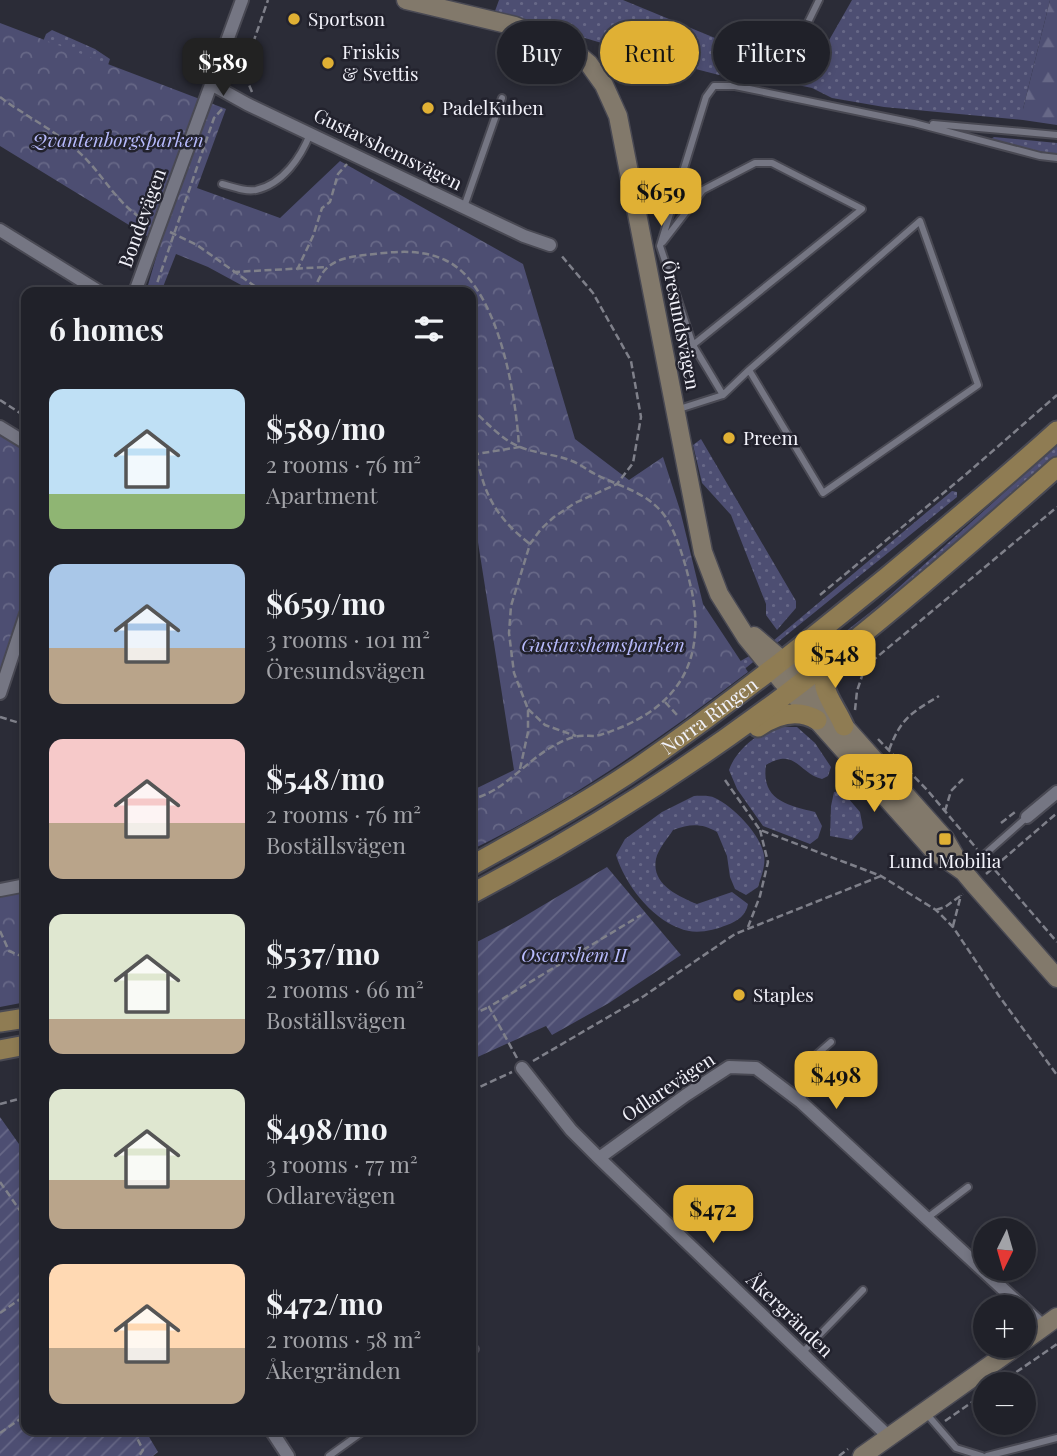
<!DOCTYPE html>
<html lang="en">
<head>
<meta charset="utf-8">
<style>
	body { margin:0; font-family:"Playfair Display",serif; background:#282931; color:#f1f3f6; height:100vh; display:flex; flex-direction:column; font-size:26px; white-space:nowrap }
	* { box-sizing:border-box; margin:0 }
	p { font-size:23px; color:#a2a3a8 }
	.icon { flex:none; width:38px; height:38px; fill:none; stroke:currentColor; stroke-width:2; stroke-linecap:round; stroke-linejoin:round }
	.map { position:relative; flex:1; overflow:hidden }
	.details { position:absolute; left:21px; top:287px; width:455px; height:1148px; display:flex; flex-direction:column; background:#202129; border-radius:14px; box-shadow:0 4px 10px #0003,0 0 0 2px #3d3e46 }
	.details>* { flex:none }
	.guide { position:absolute; left:497px; top:21px; width:455px; height:63px; display:flex; gap:14px }
	.needle { width:46px; rotate:185deg }
	.buttons { position:absolute; left:973px; top:1218px; display:grid; gap:14px }
	.buttons a { display:grid; place-items:center; width:63px; height:63px; border-radius:50%; background:#202129; box-shadow:0 4px 10px #0003,0 0 0 2px #3d3e46; font-size:35px }
	.price { position:absolute; translate:-50% -60px; padding:0 16px; border-radius:14px; background:#e0b034; color:#111; font-size:23px; line-height:46px; filter:drop-shadow(0 2px 4px #0008) }
	.price::after { content:''; position:absolute; left:50%; top:42px; width:21px; height:16px; margin-left:-10px; background:inherit; clip-path:polygon(0 0,100% 0,50% 100%) }
	.price.current { background:#222; color:#fff }
	ul { padding:0; list-style:none }
	li { display:flex; align-items:center; gap:21px; height:175px; padding:0 28px }
	li span { display:grid; place-items:center; flex:none; width:196px; height:140px; border-radius:14px; color:#555 }
	li>.icon { margin-inline-start:auto }
	span .icon { width:84px; height:84px; fill:#fffc; stroke-width:1 }
	li b { font-size:30px }
	h2 { display:flex; justify-content:space-between; align-items:center; height:84px; padding:0 28px; font-size:30px }
	.pill { padding:0 24px; border-radius:32px; background:#202129; box-shadow:0 4px 10px #0003,0 0 0 2px #3d3e46; font-size:24px; line-height:63px }
	.pill.current { background:#e0b034; color:#111 }
	.map>svg:first-child { display:block }
	.grass { fill:url(#grass-dots) }
	.forest { fill:url(#forest-firs) }
	.park { fill:url(#park-crowns) }
	.garden { fill:url(#garden-furrows) }
	.lines { fill:none; stroke-linecap:round; stroke-linejoin:round }
	.lane-casing { stroke:#494953; stroke-width:10 }
	.street-casing { stroke:#494953; stroke-width:16 }
	.secondary-casing { stroke:#494953; stroke-width:21 }
	.primary-casing { stroke:#494953; stroke-width:23 }
	.path { stroke:#7f808a; stroke-width:2.5; stroke-dasharray:7 3.5; stroke-linecap:butt }
	.lane { stroke:#757683; stroke-width:6 }
	.street { stroke:#757683; stroke-width:12 }
	.secondary { stroke:#82796b; stroke-width:18 }
	.primary { stroke:#8f7c53; stroke-width:19 }
	.poi-dot { fill:#e0b034; stroke:#22222d; stroke-width:2.5 }
	.labels { text-anchor:middle; stroke-width:5; stroke-linejoin:round; paint-order:stroke }
	.poi-label { font-size:19px; fill:#f2f2fa; stroke:#22222d; text-anchor:start }
	.park-label { font-size:19px; font-style:italic; fill:#b7bafc; stroke:#22222d }
	.street-label { font-size:19px; fill:#f2f2fa; stroke:#22222d }
</style>
</head>
<body>
<div class="map">
<svg width="1057" height="1456" viewBox="0 0 1057 1456">
	<defs>
		<pattern id="grass-dots" width="8" height="8" patternUnits="userSpaceOnUse" patternTransform="scale(1.75)"><rect width="8" height="8" fill="#4d4e72"/><path d="M2 2h.1M6 6h.1" fill="none" stroke="#676887" stroke-width="1.8" stroke-linecap="round"/></pattern>
		<pattern id="forest-firs" width="22" height="20" patternUnits="userSpaceOnUse" patternTransform="scale(1.75)"><rect width="22" height="20" fill="#4d4e72"/><path d="M5 1l3.5 6h-7zM16 11l3.5 6h-7z" fill="#676887"/></pattern>
		<pattern id="park-crowns" width="20" height="18" patternUnits="userSpaceOnUse" patternTransform="scale(1.75)"><rect width="20" height="18" fill="#4d4e72"/><path d="M2 6a3 3 0 1 1 6 0M12 15a3 3 0 1 1 6 0" fill="none" stroke="#676887"/></pattern>
		<pattern id="garden-furrows" width="10" height="10" patternUnits="userSpaceOnUse" patternTransform="scale(1.75)"><rect width="10" height="10" fill="#4d4e72"/><path d="M-1 1l2-2M0 10L10 0M9 11l2-2" fill="none" stroke="#676887"/></pattern>
	</defs>
	<rect width="100%" height="100%" fill="#2b2c37"/>
	<path class="grass" d="M499,0h124l145,60 48,3 36,-63h198l-27,109v11l-139,-13 -52,-9 -20,-10 -47,-10 -46,-3 -74,-19 -150,-45z
		M52,30l43,19 15,10 -5,15 -63,-30 4,-10z
		M994,137l63,6v11c-21,-2 -48,-4 -66,-15z
		M701,439l95,162v7l-19,22 -11,-15v-11l-35,-89 -29,-32 -9,-38z
		M1057,445v11l-81,72 -165,136 1,-6 66,-52z
		M952,491l5,1v5l-226,183 -10,-8 46,-26z
		M797,727l18,16 16,24 -3,9 -6,3c-24,-6 -26,-32 -56,-14 -5,35 21,40 49,47l7,14 -4,12 -8,6 -47,-18 -26,-37 -8,-19c6,-18 26,-36 45,-42 7,-2 16,-1 23,-1z
		M842,791l18,21 3,16 -11,12 -22,-4 1,-30 3,-14z
		M694,796c7,0 15,-1 21,2 18,8 46,37 49,57 2,10 -3,22 -6,32l-12,8 -11,-6 -5,-12 -3,-21 -10,-24c-16,-9 -27,-8 -44,-2 -5,8 -15,19 -17,29 -5,25 22,37 41,45l35,-12 16,12c-2,11 -10,17 -21,21 -15,6 -33,10 -48,3 -29,-11 -54,-44 -63,-73l9,-16 37,-27z"/>
	<path class="forest" d="M1050,0h7v125l-34,-5v-11z"/>
	<path class="park" d="M0,23l226,86 -29,79 83,30 60,-57 183,103 52,175 54,41 34,-23 17,53 23,94 45,68c-87,66 -178,130 -277,178v-59l43,-21 -43,-272v-206h-217l-46,-25 -32,-13 -15,38h-15l14,-48 -160,-98z
		M0,427l26,16v171l-26,79z
		M23,886l3,11v105l-26,5v-117z"/>
	<path class="garden" d="M607,867l74,88 -72,48 -57,32 -6,-9 -75,34v-115l39,-20z
		M0,1117l26,37v276h119l13,22 -5,4h-153z"/>
	<g class="lines">
		<defs>
			<path id="lane" d="M793,53l26,-53
				M933,124l124,11
				M222,184c11,3 23,8 34,6 27,-6 45,-33 54,-56
				M464,207l38,-109
				M663,242l40,-52 52,-27h17l90,46 -169,136
				M723,395l26,-25 171,-149 58,164 -155,108 -74,-123
				M676,410l47,-15 -30,-50 -33,-99 46,-149 8,-11h21l179,37 126,33 17,2
				M966,871l61,-54
				M801,1102l14,-46 16,-14
				M927,1218l41,-31
				M471,1346l4,3 -4,3
				M802,1353l61,-63
				M925,1412l31,36 26,8
				M329,1456l36,-26
				M987,1456l70,-18"/>
			<path id="street" d="M211,84l36,20 277,132 26,9
				M0,230l100,62
				M135,292l107,-292
				M0,427l26,16
				M0,693l26,-79
				M1027,817l30,-25
				M0,890l26,-5
				M522,1068l49,62 28,28 290,279
				M599,1158l87,-63 43,-28 27,1 45,34 242,224
				M271,1430l17,26"/>
			<path id="secondary" d="M406,0l109,26 55,22 19,16 15,21 14,31 85,436 16,42 27,43 36,44 151,169 31,22
				M754,636l29,25 52,59 9,6 101,113 19,33 10,12 83,94
				M1024,1341l33,-24
				M862,1456l155,-110"/>
			<g id="primary">
				<path d="M828,661c-12,28 6,41 16,65"/>
				<path d="M758,727c18,-12 39,-19 59,-7"/>
				<path id="s1" d="M471,866c57,-32 115,-63 169,-100 86,-59 167,-124 248,-190 57,-48 114,-95 169,-145"/>
				<path d="M471,894c108,-57 212,-122 309,-195 96,-73 187,-152 277,-232"/>
				<path d="M0,1022l26,-4"/>
				<path d="M0,1050l26,-5"/>
			</g>
		</defs>
		<use href="#lane" class="lane-casing"/>
		<use href="#street" class="street-casing"/>
		<use href="#secondary" class="secondary-casing"/>
		<use href="#primary" class="primary-casing"/>
		<path class="path" d="M252,92l-8,-19 1,-7 23,-66
			M0,97c28,21 59,35 84,60 22,22 35,50 64,65
			M170,232l27,13 66,47
			M297,270l16,-34 9,-28 8,-6 8,-28 9,-10
			M233,272l94,-5
			M154,292l60,-174 10,-11
			M314,292c8,-29 24,-34 51,-37 27,-3 54,-7 80,5 53,24 71,134 74,187l-48,8
			M0,400l26,17
			M471,408c14,13 31,32 49,39 17,7 35,7 52,14 8,3 15,9 23,13 21,11 47,17 64,35 17,16 28,61 33,83 15,77 -21,121 -92,143 -7,2 -13,0 -21,1 -9,1 -21,7 -29,12 -26,15 -49,46 -79,51
			M471,428c10,53 14,81 59,116
			M820,595l144,-119 93,-81
			M665,702l13,14
			M528,709l17,16 31,11
			M855,710l2,-19 8,-24 192,-160
			M0,717l26,8
			M878,739l50,52 49,58
			M889,750c12,-32 22,-37 50,-54
			M520,769l8,-37v-23l-14,-36 -5,-40 2,-27 19,-62 11,-15 13,-12 21,-14 42,-19 16,-21 8,-46 -10,-56 -38,-68 -33,-39
			M725,780l35,50 121,46 55,34 17,17 46,69 58,79
			M945,811l6,-20 12,-12
			M1001,823l14,-11
			M988,862l69,80
			M986,874l71,-61
			M936,910l9,-3 18,-13
			M953,926l8,-31
			M748,927l12,-31 8,-34 -8,-32
			M0,931l9,20 17,7
			M471,1015l18,-8
			M517,1058l-28,-51 152,-92
			M533,1061l111,-65 91,-62 146,-58
			M471,1091l41,-19
			M0,1104l26,-7
			M0,1182l26,37
			M0,1313l26,-18
			M999,1384l58,-40
			M945,1421l40,-28
			M133,1430l10,20 -4,6
			M0,1433l26,-18
			M839,1456l9,-7"/>
		<use href="#lane" class="lane"/>
		<use href="#street" class="street"/>
		<use href="#secondary" class="secondary"/>
		<use href="#primary" class="primary"/>
	</g>
	<g class="poi-dot">
		<circle cx="294" cy="19" r="7"/>
		<circle cx="328" cy="63" r="7"/>
		<circle cx="428" cy="108" r="7"/>
		<circle cx="729" cy="438" r="7"/>
		<rect x="938" y="832" width="14" height="14" rx="3.5"/>
		<circle cx="739" cy="995" r="7"/>
	</g>
	<g class="labels">
		<g class="poi-label">
			<text x="308" y="26">Sportson</text>
			<text x="342" y="59">Friskis<tspan x="342" dy="22">&amp; Svettis</tspan></text>
			<text x="442" y="115">PadelKuben</text>
			<text x="743" y="445">Preem</text>
			<text x="945" y="868" text-anchor="middle">Lund Mobilia</text>
			<text x="753" y="1002">Staples</text>
		</g>
		<g class="park-label">
			<text x="118" y="147">Qvantenborgsparken</text>
			<text x="603" y="652">Gustavshemsparken</text>
			<text x="574" y="962">Oscarshem II</text>
		</g>
		<g class="street-label">
			<text transform="translate(388 149) rotate(26)" y="7">Gustavshemsvägen</text>
			<text transform="translate(142 218) rotate(-70)" y="7">Bondevägen</text>
			<text transform="translate(681 325) rotate(79)" y="7">Öresundsvägen</text>
			<text dy="7" stroke="none"><textPath href="#s1" startOffset="282">Norra Ringen</textPath></text>
			<text transform="translate(668 1087) rotate(-34)" y="7">Odlarevägen</text>
			<text transform="translate(790 1315) rotate(44)" y="7">Åkergränden</text>
		</g>
	</g>
</svg>
<div class="buttons">
<a><svg class="needle" viewBox="-14 -14 28 28"><path d="M0-13l5 13h-10z" fill="#e53935"/><path d="M0 13l5-13h-10z" fill="#a2a3a8"/></svg></a>
<a>+</a>
<a>−</a>
</div>
<b class="price current" style="left:223px;top:98px">$589</b>
<b class="price" style="left:661px;top:228px">$659</b>
<b class="price" style="left:835px;top:690px">$548</b>
<b class="price" style="left:874px;top:814px">$537</b>
<b class="price" style="left:836px;top:1111px">$498</b>
<b class="price" style="left:713px;top:1245px">$472</b>
<div class="guide">
<a class="pill">Buy</a>
<a class="pill current">Rent</a>
<a class="pill">Filters</a>
</div>
<section class="details">
<h2>6 homes<svg class="icon" aria-label="filters" viewBox="0 0 24 24"><path d="M4 7h16M4 17h16"/><circle cx="9" cy="7" r="2"/><circle cx="15" cy="17" r="2"/></svg></h2>
<ul>
<li><span style="background:linear-gradient(#bfe0f5 75%,#8fb573 0)"><svg class="icon" aria-label="home" viewBox="0 0 24 24"><path d="M3 11l9-7 9 7M6 9v11h12V9"/></svg></span><div><b>$589/mo</b><p>2 rooms · 76 m²</p><p>Apartment</p></div></li>
<li><span style="background:linear-gradient(#a9c7e8 60%,#b9a48a 0)"><svg class="icon" aria-label="home" viewBox="0 0 24 24"><path d="M3 11l9-7 9 7M6 9v11h12V9"/></svg></span><div><b>$659/mo</b><p>3 rooms · 101 m²</p><p>Öresundsvägen</p></div></li>
<li><span style="background:linear-gradient(#f6c9c9 60%,#b9a48a 0)"><svg class="icon" aria-label="home" viewBox="0 0 24 24"><path d="M3 11l9-7 9 7M6 9v11h12V9"/></svg></span><div><b>$548/mo</b><p>2 rooms · 76 m²</p><p>Boställsvägen</p></div></li>
<li><span style="background:linear-gradient(#dfe7d0 75%,#b9a48a 0)"><svg class="icon" aria-label="home" viewBox="0 0 24 24"><path d="M3 11l9-7 9 7M6 9v11h12V9"/></svg></span><div><b>$537/mo</b><p>2 rooms · 66 m²</p><p>Boställsvägen</p></div></li>
<li><span style="background:linear-gradient(#dfe7d0 65%,#b9a48a 0)"><svg class="icon" aria-label="home" viewBox="0 0 24 24"><path d="M3 11l9-7 9 7M6 9v11h12V9"/></svg></span><div><b>$498/mo</b><p>3 rooms · 77 m²</p><p>Odlarevägen</p></div></li>
<li><span style="background:linear-gradient(#ffd9b3 60%,#b9a48a 0)"><svg class="icon" aria-label="home" viewBox="0 0 24 24"><path d="M3 11l9-7 9 7M6 9v11h12V9"/></svg></span><div><b>$472/mo</b><p>2 rooms · 58 m²</p><p>Åkergränden</p></div></li>
</ul>
</section>
</div>
</body>
</html>
